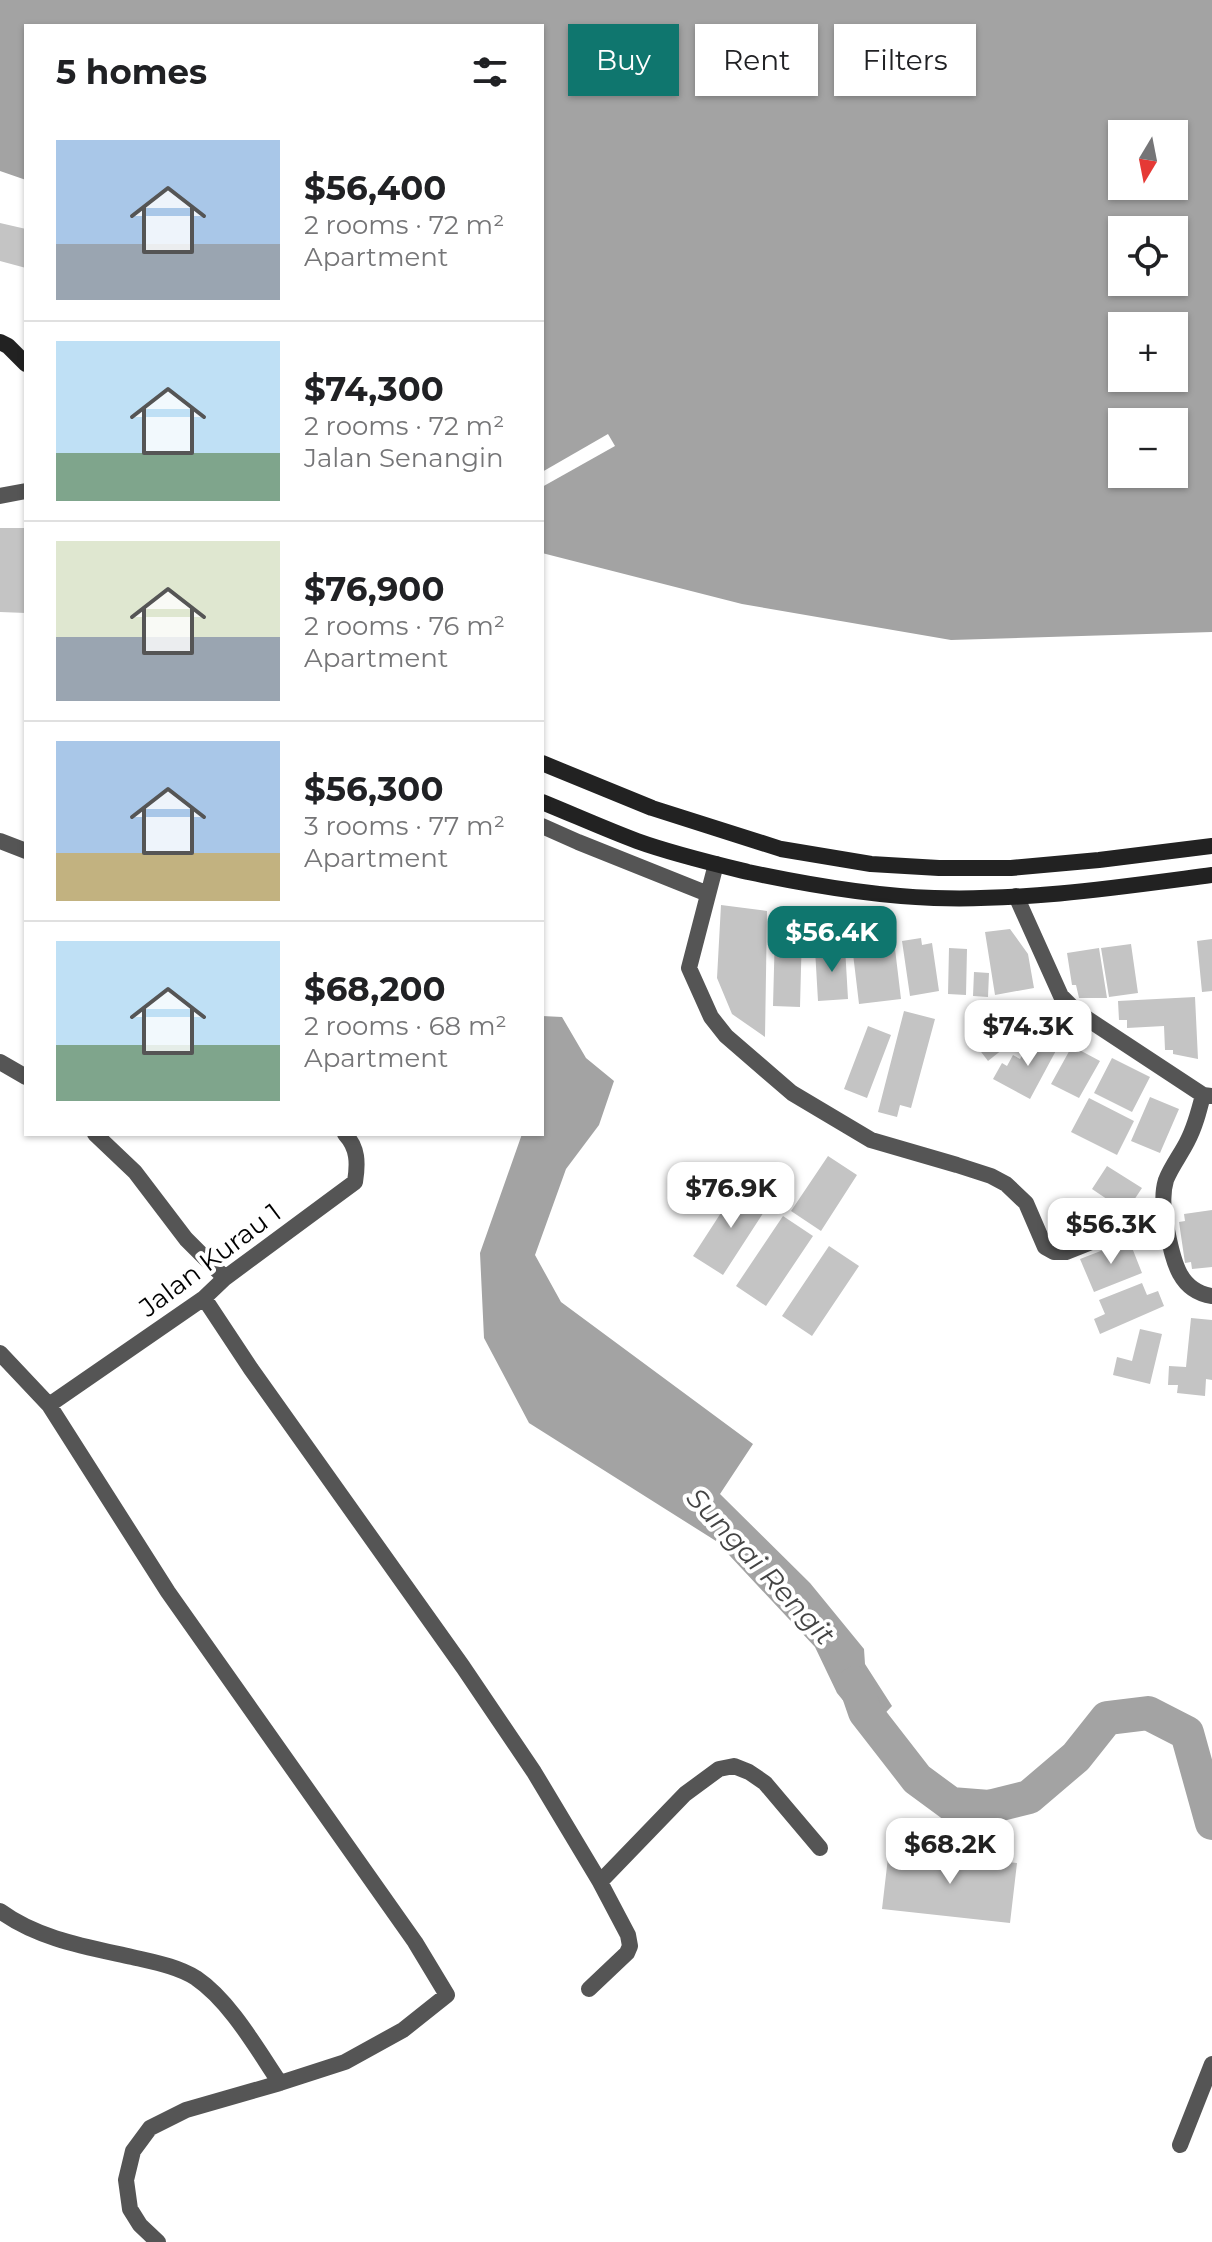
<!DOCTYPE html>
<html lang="en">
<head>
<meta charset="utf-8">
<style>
	body { margin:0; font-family:Montserrat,sans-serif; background:#f2f2f2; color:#202124; height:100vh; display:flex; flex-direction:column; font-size:30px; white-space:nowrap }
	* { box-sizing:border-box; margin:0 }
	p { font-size:26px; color:#757577 }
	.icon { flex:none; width:44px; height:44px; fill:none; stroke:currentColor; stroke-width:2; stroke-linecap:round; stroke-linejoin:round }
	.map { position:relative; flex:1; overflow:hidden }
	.sheet { position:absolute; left:24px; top:24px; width:520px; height:1112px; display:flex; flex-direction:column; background:#fff; border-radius:0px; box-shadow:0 2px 6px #0004 }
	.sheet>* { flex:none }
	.hud { position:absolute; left:568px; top:24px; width:524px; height:72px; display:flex; gap:16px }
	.needle { width:52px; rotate:190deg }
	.buttons { position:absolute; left:1108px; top:120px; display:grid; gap:16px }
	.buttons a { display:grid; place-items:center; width:80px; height:80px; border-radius:0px; background:#fff; box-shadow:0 2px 6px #0004; font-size:40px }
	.price { position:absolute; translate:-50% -68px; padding:0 18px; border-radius:16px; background:#fff; color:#222; font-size:26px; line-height:52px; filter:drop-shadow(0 2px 4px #0008) }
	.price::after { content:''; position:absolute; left:50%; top:48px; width:24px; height:18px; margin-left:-12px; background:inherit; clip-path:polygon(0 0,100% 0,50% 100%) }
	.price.on { background:#0f766e; color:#fff }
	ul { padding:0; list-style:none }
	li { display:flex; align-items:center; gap:24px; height:200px; padding:0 32px }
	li+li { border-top:2px solid #e0e0e0 }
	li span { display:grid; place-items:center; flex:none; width:224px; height:160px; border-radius:0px; color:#555 }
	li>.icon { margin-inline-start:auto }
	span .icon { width:96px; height:96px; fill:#fffc; stroke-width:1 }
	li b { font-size:34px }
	h2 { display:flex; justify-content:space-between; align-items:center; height:96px; padding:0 32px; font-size:34px }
	.pill { padding:0 28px; border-radius:0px; background:#fff; box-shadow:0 2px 6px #0004; font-size:28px; line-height:72px }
	.pill.on { background:#0f766e; color:#fff }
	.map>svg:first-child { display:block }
	.water { fill:#a3a3a3; fill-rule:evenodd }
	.pier { fill:#fff }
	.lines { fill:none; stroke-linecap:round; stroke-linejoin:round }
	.river { stroke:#a3a3a3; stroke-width:34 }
	.building { fill:#c4c4c4 }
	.minor { stroke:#555; stroke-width:16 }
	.secondary { stroke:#222; stroke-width:16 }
	.labels { text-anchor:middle; stroke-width:8; stroke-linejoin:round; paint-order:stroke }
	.street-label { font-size:26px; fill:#000; stroke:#fff }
	.water-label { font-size:28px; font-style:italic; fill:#444; stroke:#fff }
</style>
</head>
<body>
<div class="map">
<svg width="1212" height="2242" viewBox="0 0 1212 2242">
	<rect width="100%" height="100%" fill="#fff"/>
	<path class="water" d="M0,0h1212v632l-261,8 -209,-36 -200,-51v-527h-516v154l-26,-9zM1122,134h52v52h-52zM1122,230h52v52h-52zM1122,326h52v52h-52zM1122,422h52v52h-52z
		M542,1016l20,1 24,41 28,23 -15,44 -33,44 -31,86 26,47 192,142 -33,50 90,89 54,66 1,15 27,42 -24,25 -31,-38 -22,-46 -99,-106 -187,-118 -45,-85 -4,-85 42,-119h20z"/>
	<path class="pier" d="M608,434l7,12 -73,41v-15z"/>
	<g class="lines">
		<path class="river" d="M855,1683l10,29 52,67 34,25 38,3 40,-10 47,-40 31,-39 41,-5 39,20 25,90"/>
	</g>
	<path class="building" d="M0,223l26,6v39l-26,-7z
		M0,528h26v85l-26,-1z
		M721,905l46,6 -2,126 -33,-23 -15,-36z
		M1010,929l18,25 6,34 -39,7 -10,-63z
		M775,931h27l-2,76 -27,-1z
		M893,932l8,67 -42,5 -8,-67z
		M921,938l1,7 10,-2 7,48 -29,5 -8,-55z
		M1212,939v52l-10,1 -5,-51z
		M1131,944l7,49 -29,4 -8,-49z
		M845,947l3,52 -30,2 -3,-52z
		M949,948l18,1 -1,46 -18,-1z
		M1099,948l8,50h-28l-3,-13h-4l-5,-32z
		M974,972l15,1 -1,24 -15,-1z
		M1195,997l3,62 -25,-5v-4h-8l-1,-24 -37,2v-8h-8l-1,-19z
		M1020,1009l13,16 -45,36 -13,-17z
		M904,1011l31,8 -24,89 -11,-3 -3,12 -19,-5z
		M868,1026l23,9 -24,63 -23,-9z
		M1042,1035l17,10 -29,54 -37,-20 9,-16 5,3 6,-11 7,4 9,-16 6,4z
		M1072,1046l28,15 -21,37 -28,-14z
		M1112,1058l38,19 -18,35 -38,-19z
		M1150,1097l29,12 -19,44 -29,-12z
		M1089,1098l45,23 -17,34 -46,-23z
		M828,1156l29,19 -36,56 -30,-20z
		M1107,1166l35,22 -16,24 -34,-23z
		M739,1185l30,19 -46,71 -30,-19z
		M1080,1201l17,11 -14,22 -17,-10z
		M1212,1210v57l-20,2 -1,-7 -6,1 -6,-41 6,-1 -1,-7z
		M783,1216l30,20 -47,70 -30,-20z
		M1129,1240l13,33 -48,19 -14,-33z
		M829,1246l30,20 -47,70 -30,-20z
		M1142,1283l5,12 11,-4 6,15 -64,28 -6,-15 11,-5 -6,-14z
		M1191,1318l21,2v60l-6,-1 -1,17 -28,-3 1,-8h-10l1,-19 17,1z
		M1140,1329l22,5 -12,50 -37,-9 4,-18 15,4z
		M889,1849l128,14 -7,60 -128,-14z"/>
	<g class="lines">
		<path class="minor" d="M0,496l26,-5
			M542,826l36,16 130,52
			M0,841l26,10
			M716,864l-27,104 22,49 15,19 66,57 79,47 86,25 34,11 15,8 20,19 19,44 9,5h12l98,-39
			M1016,896l45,100 16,16 126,83 9,1
			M0,1062l26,15
			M1203,1095c-4,16 -8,32 -16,47 -6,12 -16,25 -21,38 -5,16 -2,34 1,50 6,29 11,61 45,66
			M95,1134l40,38 51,67 39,39
			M204,1298l47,71 212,298 71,105 66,110 28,53 2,11 -3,7 -38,36
			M0,1353l49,52 119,187 247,350 32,53 -44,35 -58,32 -65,21 -94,27 -36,18 -17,23 -7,29 4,29 10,16 18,17
			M49,1405l155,-107 21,-20 130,-96c3,-19 3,-34 -10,-48
			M600,1882l85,-88 34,-25 15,-3 15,6 16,11 55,65
			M0,1911c38,28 87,36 132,46 21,5 45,9 64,21 34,23 61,71 84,105
			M1180,2145l32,-81"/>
		<path class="secondary" d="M0,342l8,4 18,18
			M542,763l110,45 129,41 90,15 68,4h72l88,-8 113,-14
			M542,802c32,13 63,27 95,39 36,13 74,22 111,31 61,13 124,24 186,26 93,3 186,-11 278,-23"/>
	</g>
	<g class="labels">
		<g class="street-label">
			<text transform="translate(210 1260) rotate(-37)" y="9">Jalan Kurau 1</text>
		</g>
		<g class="water-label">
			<text transform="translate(761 1566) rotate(47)" y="10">Sungai Rengit</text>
		</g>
	</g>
</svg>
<div class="buttons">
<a><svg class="needle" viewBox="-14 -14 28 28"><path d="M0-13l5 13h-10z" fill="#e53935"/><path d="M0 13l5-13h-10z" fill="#757577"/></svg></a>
<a><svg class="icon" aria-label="locate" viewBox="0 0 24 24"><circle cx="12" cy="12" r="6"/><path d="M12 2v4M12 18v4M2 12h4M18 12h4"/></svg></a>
<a>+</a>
<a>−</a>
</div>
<b class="price on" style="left:832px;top:974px">$56.4K</b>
<b class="price" style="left:1028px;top:1068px">$74.3K</b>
<b class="price" style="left:731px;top:1230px">$76.9K</b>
<b class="price" style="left:1111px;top:1266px">$56.3K</b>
<b class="price" style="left:950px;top:1886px">$68.2K</b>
<div class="hud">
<a class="pill on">Buy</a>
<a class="pill">Rent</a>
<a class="pill">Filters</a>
</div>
<section class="sheet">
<h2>5 homes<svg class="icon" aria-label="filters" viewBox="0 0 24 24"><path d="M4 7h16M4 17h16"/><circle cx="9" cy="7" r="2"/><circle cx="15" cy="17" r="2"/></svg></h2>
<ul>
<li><span style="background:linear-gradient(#a9c7e8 65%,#9aa5b1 0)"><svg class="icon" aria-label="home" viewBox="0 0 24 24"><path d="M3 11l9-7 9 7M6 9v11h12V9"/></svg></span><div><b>$56,400</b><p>2 rooms · 72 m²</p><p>Apartment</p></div></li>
<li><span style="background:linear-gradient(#bfe0f5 70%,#7fa58c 0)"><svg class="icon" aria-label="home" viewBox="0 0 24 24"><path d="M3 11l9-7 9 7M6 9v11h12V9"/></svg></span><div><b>$74,300</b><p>2 rooms · 72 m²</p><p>Jalan Senangin</p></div></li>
<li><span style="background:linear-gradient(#dfe7d0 60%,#9aa5b1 0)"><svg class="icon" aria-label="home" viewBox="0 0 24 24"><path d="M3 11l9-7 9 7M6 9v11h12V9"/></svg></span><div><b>$76,900</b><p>2 rooms · 76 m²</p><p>Apartment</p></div></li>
<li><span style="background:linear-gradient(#a9c7e8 70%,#c2b280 0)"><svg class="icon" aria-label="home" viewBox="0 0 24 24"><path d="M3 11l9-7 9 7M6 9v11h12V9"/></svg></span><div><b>$56,300</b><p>3 rooms · 77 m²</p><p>Apartment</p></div></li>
<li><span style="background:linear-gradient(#bfe0f5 65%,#7fa58c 0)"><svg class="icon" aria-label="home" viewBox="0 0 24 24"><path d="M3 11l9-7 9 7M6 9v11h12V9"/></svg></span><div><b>$68,200</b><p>2 rooms · 68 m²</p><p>Apartment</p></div></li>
</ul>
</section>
</div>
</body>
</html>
